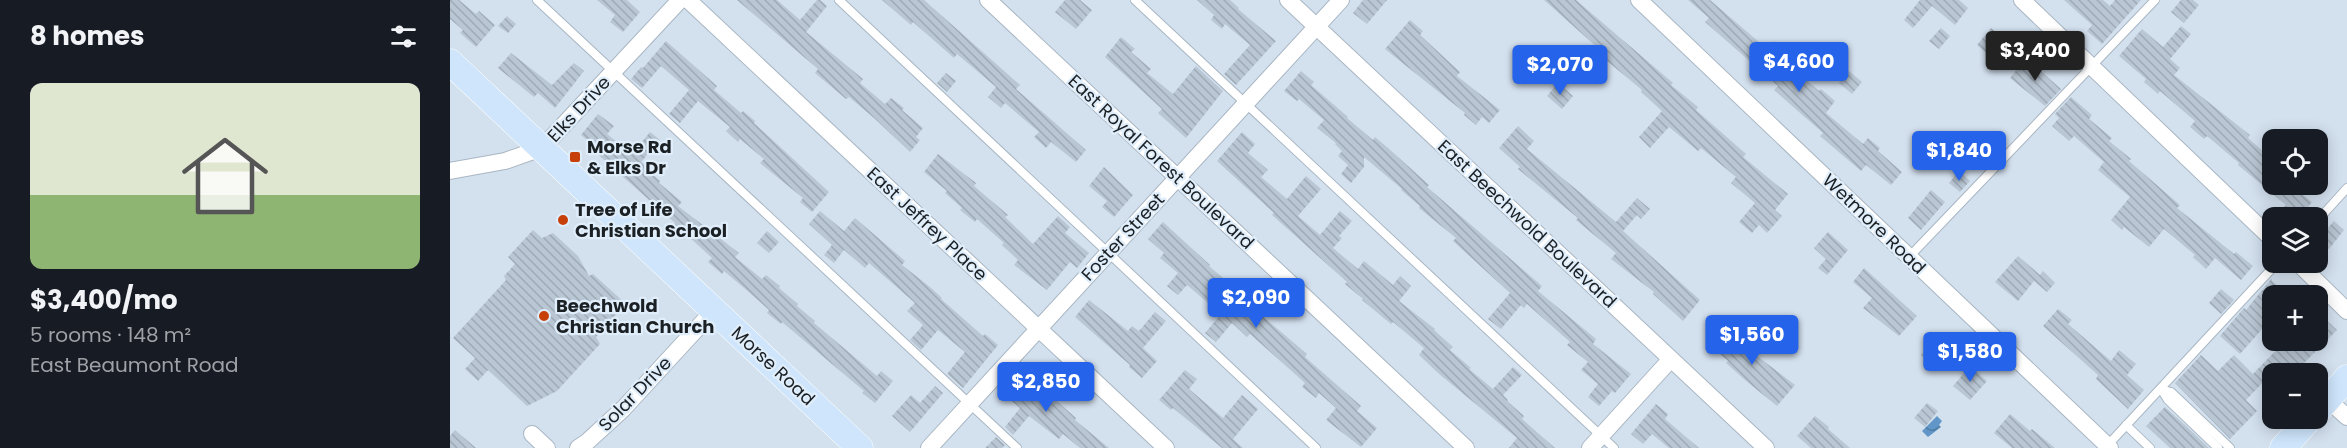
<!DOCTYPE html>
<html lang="en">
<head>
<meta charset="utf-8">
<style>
	body { margin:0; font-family:Poppins,sans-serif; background:#20242c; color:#f1f3f6; height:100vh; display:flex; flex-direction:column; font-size:22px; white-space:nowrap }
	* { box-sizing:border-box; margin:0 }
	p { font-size:20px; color:#9ea1a6 }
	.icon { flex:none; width:33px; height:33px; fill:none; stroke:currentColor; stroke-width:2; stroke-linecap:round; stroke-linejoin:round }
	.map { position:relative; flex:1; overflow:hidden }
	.drawer { display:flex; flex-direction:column; background:#171b24; width:450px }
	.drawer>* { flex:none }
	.fabs { position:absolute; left:1812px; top:129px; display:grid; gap:12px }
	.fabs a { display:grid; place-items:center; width:66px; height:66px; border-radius:12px; background:#171b24; box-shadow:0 3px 15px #0003; font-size:30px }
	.price { position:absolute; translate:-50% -51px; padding:0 14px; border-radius:6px; background:#2563eb; color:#fff; font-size:20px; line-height:39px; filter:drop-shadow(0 2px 3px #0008) }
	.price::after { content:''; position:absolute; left:50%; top:36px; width:18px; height:14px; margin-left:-9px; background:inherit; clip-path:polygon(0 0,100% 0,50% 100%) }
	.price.on { background:#222; color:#fff }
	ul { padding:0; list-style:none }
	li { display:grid; align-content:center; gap:12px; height:318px; padding:0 30px }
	li span { display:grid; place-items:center; height:186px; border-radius:12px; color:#555 }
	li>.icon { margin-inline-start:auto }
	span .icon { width:108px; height:108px; fill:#fffc; stroke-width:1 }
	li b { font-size:26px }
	h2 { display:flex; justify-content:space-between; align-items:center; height:72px; padding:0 30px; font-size:26px }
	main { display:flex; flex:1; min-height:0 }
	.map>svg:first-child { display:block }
	.water { fill:url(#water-waves) }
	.building { fill:url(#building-back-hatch) }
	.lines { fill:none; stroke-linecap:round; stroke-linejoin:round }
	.lane-casing { stroke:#a9b6c3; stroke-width:10 }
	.street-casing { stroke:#a9b6c3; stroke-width:18 }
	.primary-casing { stroke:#fff; stroke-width:27 }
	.lane { stroke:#fff; stroke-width:8 }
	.street { stroke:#fff; stroke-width:16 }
	.primary { stroke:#cee5fb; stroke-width:26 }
	.poi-dot { fill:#c7400a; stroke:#e0eefb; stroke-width:2 }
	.labels { text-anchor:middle; stroke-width:4.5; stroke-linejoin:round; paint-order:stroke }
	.street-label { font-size:18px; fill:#1b2024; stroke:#e0eefb }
	.poi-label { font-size:18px; font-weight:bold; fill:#1b2024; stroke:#e0eefb; text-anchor:start }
</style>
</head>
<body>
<main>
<section class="drawer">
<h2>8 homes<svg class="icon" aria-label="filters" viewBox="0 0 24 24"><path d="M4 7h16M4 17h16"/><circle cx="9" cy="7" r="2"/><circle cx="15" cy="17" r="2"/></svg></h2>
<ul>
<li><span style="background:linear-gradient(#dfe7d0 60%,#8fb573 0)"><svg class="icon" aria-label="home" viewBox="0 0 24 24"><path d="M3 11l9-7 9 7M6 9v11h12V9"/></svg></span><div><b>$3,400/mo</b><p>5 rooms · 148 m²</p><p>East Beaumont Road</p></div></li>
</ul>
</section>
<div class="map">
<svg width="1897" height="448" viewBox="0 0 1897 448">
	<defs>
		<pattern id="water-waves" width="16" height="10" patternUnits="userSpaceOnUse" patternTransform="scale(1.5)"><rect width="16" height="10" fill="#6197c8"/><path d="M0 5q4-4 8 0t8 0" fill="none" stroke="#4f7ba2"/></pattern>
		<pattern id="building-back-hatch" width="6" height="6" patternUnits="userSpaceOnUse" patternTransform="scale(1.5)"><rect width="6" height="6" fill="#b9c6d3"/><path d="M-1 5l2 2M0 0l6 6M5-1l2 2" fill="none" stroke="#9eaab5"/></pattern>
	</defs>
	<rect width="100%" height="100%" fill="#d3e0ee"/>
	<path class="water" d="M1487,416l5,5 -3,4 2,2 -13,10 -6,-6z"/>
	<path class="building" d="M0,0h9l17,14 3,-3 16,14 -19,22 -16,-14 3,-3 -13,-11z
		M147,0h30l13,12 -17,20 -13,-10 5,-7z
		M287,0h40l23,20 17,-20h3l7,6 -21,26 57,47 -3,4 25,21 6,-6 13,10 -2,2 21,18 -7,9 4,3 -10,12 -36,-34 -25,-21 -3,2 -31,-26 3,-4z
		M432,0h42l96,85 -4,4 70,61 -10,12 -25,-20 -5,6 -12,-11 5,-5 -34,-29 -4,5 -13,-11 8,-10 -39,-33 -3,4 -41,-36 -2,3z
		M615,0h15l12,10 -16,19 -21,-17z
		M747,0h33l9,8 -1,1 38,32 -40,44 -12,-11 26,-29 -25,-21 -3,5 -11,-9 3,-5z
		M913,0h24l-20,24 -14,-11z
		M1094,0h32l97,83 -2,2 27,22 -2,3 50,44 -3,3 45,37 -13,16 7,6 -15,17 -8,-8 -7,8 -13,-11 16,-19 -24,-20 5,-6 -35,-29 -3,3 -29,-24 -19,21 -11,-11 23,-26 -21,-19 1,-2 -47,-39 3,-3z
		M1238,0h22l57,49 7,-8 14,11 -6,7 37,32 2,-2 14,12 -9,12 37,31 5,-6 12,10 -2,3 24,21 -11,13 -25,-20 -5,6 -41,-35 3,-3 -49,-43 4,-4 -73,-64 4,-4z
		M1470,0h39l9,8 -13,17 -23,-19 -19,22 -9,-8z
		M1614,0h39l7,6 5,-6h26l-39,44 -15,-13 5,-6z
		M1731,0h12l6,5 -15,18 -13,-11z
		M57,16l9,8 -8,9 -10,-7z
		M960,20l13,11 -3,4 40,37 -3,4 43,34 -11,13 -7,-6 -6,8 -12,-10 1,-2 -80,-64z
		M1731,26l10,8 -21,25 10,9 -6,7 76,60 -2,3 24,21v25h17l23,18 -13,16 -15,-11 2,-2 -48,-40 1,-2 -32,-27 -3,3 -14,-12 5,-6 -35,-30 -2,3 -14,-12 2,-3 -27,-23 23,-27 21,18z
		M1491,28l9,8 -11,13 -10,-8z
		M1541,28l15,12 -14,18 -15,-13z
		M671,37l14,12 -4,3 20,17 -4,4 26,21 23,-28 27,25 -37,47 -28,-25 4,-4 -57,-52z
		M216,41l51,45 -3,4 27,23 2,-2 12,10 -1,2 75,69 -17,20 -12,-10 3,-4 -43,-35 4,-4 -24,-20 -2,3 -12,-11 4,-4 -32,-26 -18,22 -11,-9 20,-24 -28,-24 -19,22 -11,-9 10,-12 2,1z
		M61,53l41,32 22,-22 10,8 -29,37 -17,-15 -4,4 -36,-29z
		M1576,58l35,31 -16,17 -35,-28z
		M851,71l13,11 -3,3 37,32 -1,1 26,22 2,-3 13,11 41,37 -2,2 115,99 -4,5 58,48 -3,5 38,30 -16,19 -3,-2 -13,15 -11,-9 10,-13 -17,-14 7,-8 -21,-17 3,-3 -43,-38 -3,4 -3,-3 -20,24 -13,-10 22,-26 -57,-52 3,-3 -37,-30 1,-2 -19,-16 1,-1 -38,-32v10l-13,16 -10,-9 7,-9 -10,-9 4,-5 -7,-7 1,-1 -19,-15 7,-8 -25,-21 -2,2 -13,-10z
		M1399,71l13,11 -10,12 -13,-11z
		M496,73l10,8 -9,11 -10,-9z
		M1108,83l15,13 -11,13 -15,-13z
		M1621,97l21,18 -3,4 23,19 -3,3 22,18 -2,2 51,44 -3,3 57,46 2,-2 17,14 -12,14 -26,-22 -9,11 -13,-12 2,-2 -31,-26 -15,18 -25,-20 -2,3 -11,-10 19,-23 -32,-27 6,-8 -30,-26 -5,5 -17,-15 7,-8 -4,-4z
		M148,114l16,12 -7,8 25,20 18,-22 10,8 -19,22 6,4 -2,2 15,13 -1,2 23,19 -4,4 61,47 -4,4 27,22 4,-4 14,11 -1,2 19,16 -1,2 18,15 -1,2 63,53 4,-5 12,10 -18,22 -13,-10 2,-2 -82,-69 -1,2 -14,-11 2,-3 -19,-17 -26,-22 -2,3 -14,-12 4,-4 -25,-23 -3,4 -13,-11 4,-5 -80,-71 3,-3 -17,-14z
		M1068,126l16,15 -7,8 89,73 21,-24 13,11 -9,10 -4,-4 -14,16 77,69 -17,21 -30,-27 1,-2 -43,-33 5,-6 -40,-33 2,-2 -60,-49 2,-2 -21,-19z
		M792,132l13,12 -7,9 20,17 -7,7 26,22 19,-23 15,13 -23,27 22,19 20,-24 12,10 -13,15 3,2 -9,10 25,21 6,-8 29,24 7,-9 11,10 -12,15 36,28 -1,1 19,17 -3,3 21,18 -2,1 24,20 20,-22 9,8 -19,20 5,5 -1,1 17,15 -2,3 33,29h-46l8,-10 -79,-65 -19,-18 5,-7 -31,-26 -2,2 -29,-24 1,-1 -18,-15 2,-2 -75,-67 2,-2 -57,-52z
		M488,154l38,29 -2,3 34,29 -3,2 28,27 25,-28 12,11 -5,6 24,20 -12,15 -7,-6 -23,28 -33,-25 4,-5 -16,-15 2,-2 -27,-24 -2,3 -15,-12 2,-2 -17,-15 2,-2 -23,-19z
		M654,167l29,28 -19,22 -12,-10 5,-6 -18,-15z
		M1509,171l11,10 -10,11 -11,-9z
		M1481,190l14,12 -24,28 -13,-12z
		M370,211l24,20 11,-13 50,43 -3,4 28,22 12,11 -1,1 42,37 2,-2 13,11 -35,43 -16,-14 18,-22 -27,-22 -17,20 -11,-10 13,-15 -16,-14 8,-8 -46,-40 -4,5 -21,-18 -10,13 -10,-8 8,-10 -23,-21z
		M1884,221l10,9 -15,19 -11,-10z
		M713,222l47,43 -1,1 26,23 2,-2 13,11 -4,4 61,52 -2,3 56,49 -4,5 20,17 -16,19 -35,-27 10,-12 -17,-15 -3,5 -14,-11 3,-4 -55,-49 -3,3 -15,-14 -16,19 -11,-9 16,-19 -34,-29 -9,10 -11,-9 11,-13 -18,-15 4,-5 -16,-14z
		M83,230l9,8 11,-5 25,23 11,20 4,-2 33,30 -30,33 4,7 -43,47 -30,15 -39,-36 -10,11 -13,-12 10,-11 -22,-20 53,-58 -2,-4 11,-12 -7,-7z
		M317,231l12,11 -10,11 -12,-10z
		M1378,232l20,18 -21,25 -9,-7 8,-9 -12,-11z
		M1568,256l22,19 3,-4 12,12 -8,9 -13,-11 -16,20 -23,-19z
		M1414,268l53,48 -18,20 -36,-28 9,-10 -19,-16z
		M1822,278v3l18,15h-18v22l-32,36 -20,-18 24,-28 2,2z
		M1771,289l13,11 -13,14 -12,-11z
		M639,300l39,31 4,-5 7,5 16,-19 11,9 -23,27 14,13 -15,17 -13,-11 1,-2 -55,-48z
		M1608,309l14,11 -4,4 43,37 8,-11 17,14 -9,11 17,15 -16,19 -32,-30 2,-4 -55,-49z
		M1868,312l19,18 -44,44h-22l-25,26 11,11 -27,28 -55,-56 26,-28 17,16 16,-16 19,19 33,-34h32z
		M1276,327l17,15 4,-3 15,12 -5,5 38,29 -18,21 -32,-26 -19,-17 2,-2 -18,-15z
		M1490,332l14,12 -19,23 -14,-12z
		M1520,366l17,15 -17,19 -17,-14z
		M735,370l12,9 -8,10 34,29 19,-23 16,14 -25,30 10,9h-21l-49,-40 -2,2 -12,-10z
		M573,371l53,47 -1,2 34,28h-29l-17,-14 -4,5 -30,-23 -16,19 -8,-8 15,-19 -17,-14z
		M485,386l8,7 -33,39 -18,-16 19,-21 9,8z
		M1477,403l11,8 -13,16 -11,-9z
		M1206,404l12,10 -3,5 34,29h-30l-17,-14 -9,10 -12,-10z
		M1715,407l21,19 23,22h-39l-24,-22z
		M1560,414l20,17 2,-2 23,19h-43l-18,-15z
		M1365,416l14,11 -1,2 22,19h-39l-14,-12z
		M5,430l21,18h-26v-12z
		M546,437l9,8 -3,3h-17z"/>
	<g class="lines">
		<defs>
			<path id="lane" d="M87,0l480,448
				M389,0l477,448
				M685,0l479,448
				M1868,220l29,-32
				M1459,257l246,-257
				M1710,389l11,3 59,56
				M1711,389l7,11 50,48
				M1676,425l24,23
				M1656,447l172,-185"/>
			<path id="street" d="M238,0l478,448
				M538,0l478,448
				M838,0l478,448
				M1189,0l471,448
				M1572,0l250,239
				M0,171l55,-10 37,-13 138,-148
				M1847,262l50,49
				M1877,399l20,18
				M82,434l15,14
				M128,448l9,-6 36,-33 91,-99
				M479,448l412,-448
				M1140,448l81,-89"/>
			<path id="primary" d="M0,62l410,386
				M1868,410l29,-32
				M1833,448l27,-30"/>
		</defs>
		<use href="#lane" class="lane-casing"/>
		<use href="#street" class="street-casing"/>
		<use href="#primary" class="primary-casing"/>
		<use href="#lane" class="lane"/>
		<use href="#street" class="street"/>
		<use href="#primary" class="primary"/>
	</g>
	<g class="poi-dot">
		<rect x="119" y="151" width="12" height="12" rx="3"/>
		<circle cx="113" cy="220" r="6"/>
		<circle cx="94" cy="316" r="6"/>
	</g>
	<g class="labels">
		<g class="street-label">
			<text transform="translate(129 109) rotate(-47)" y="6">Elks Drive</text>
			<text transform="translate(711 162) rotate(43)" y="6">East Royal Forest Boulevard</text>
			<text transform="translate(477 224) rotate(43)" y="6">East Jeffrey Place</text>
			<text transform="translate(1077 224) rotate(43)" y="6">East Beechwold Boulevard</text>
			<text transform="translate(1424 224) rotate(44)" y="6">Wetmore Road</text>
			<text transform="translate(673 237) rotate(-47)" y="6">Foster Street</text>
			<text transform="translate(323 366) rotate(43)" y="6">Morse Road</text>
			<text transform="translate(185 394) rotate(-46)" y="6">Solar Drive</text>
		</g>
		<g class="poi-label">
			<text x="137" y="153">Morse Rd<tspan x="137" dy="21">&amp; Elks Dr</tspan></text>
			<text x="125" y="216">Tree of Life<tspan x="125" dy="21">Christian School</tspan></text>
			<text x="106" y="312">Beechwold<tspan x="106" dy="21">Christian Church</tspan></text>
		</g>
	</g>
</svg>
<div class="fabs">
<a><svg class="icon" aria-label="locate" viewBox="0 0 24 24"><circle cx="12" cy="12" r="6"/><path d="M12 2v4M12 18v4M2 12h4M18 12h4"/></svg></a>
<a><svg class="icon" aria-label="layers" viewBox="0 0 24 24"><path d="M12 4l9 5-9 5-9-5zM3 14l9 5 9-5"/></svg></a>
<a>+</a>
<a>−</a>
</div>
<b class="price on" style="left:1585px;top:82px">$3,400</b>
<b class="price" style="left:1349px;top:93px">$4,600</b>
<b class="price" style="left:1110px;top:96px">$2,070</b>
<b class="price" style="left:1509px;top:182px">$1,840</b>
<b class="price" style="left:806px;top:329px">$2,090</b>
<b class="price" style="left:1302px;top:366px">$1,560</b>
<b class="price" style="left:1520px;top:383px">$1,580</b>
<b class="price" style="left:596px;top:413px">$2,850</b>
</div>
</main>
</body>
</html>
